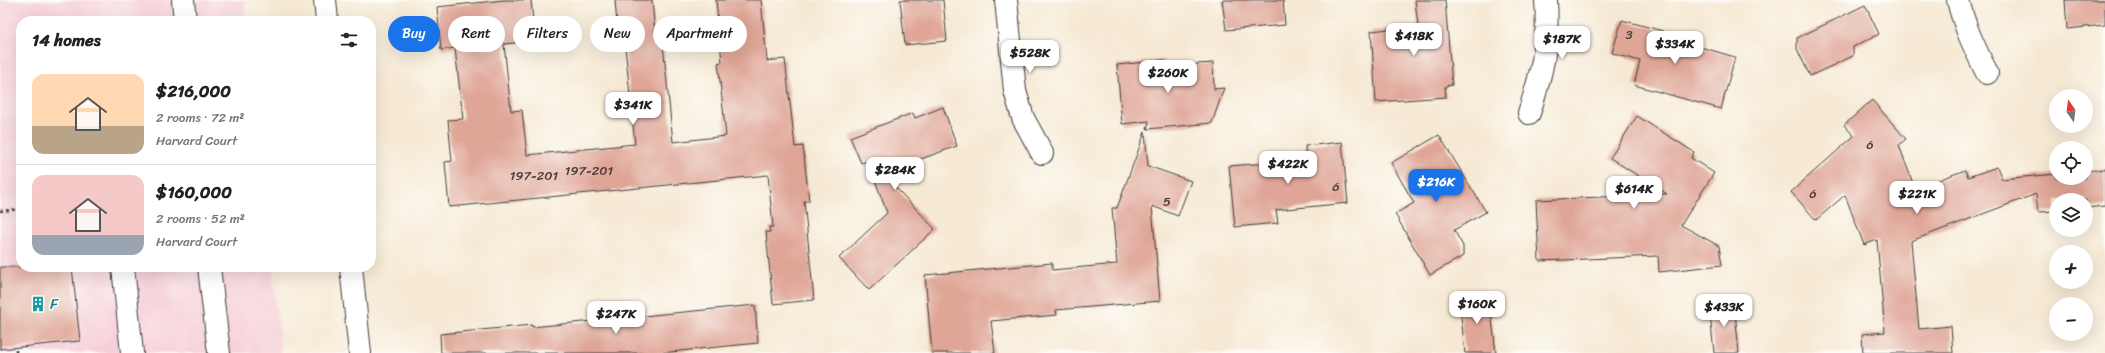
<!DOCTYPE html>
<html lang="en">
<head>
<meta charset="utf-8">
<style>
	body { margin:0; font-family:Sriracha,sans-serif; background:#f6f6f6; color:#222; height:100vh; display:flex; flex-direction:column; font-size:15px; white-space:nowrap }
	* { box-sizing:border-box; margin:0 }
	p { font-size:13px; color:#767676 }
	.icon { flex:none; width:22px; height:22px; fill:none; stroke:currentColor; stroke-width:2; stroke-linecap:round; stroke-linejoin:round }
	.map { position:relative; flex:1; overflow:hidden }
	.details { position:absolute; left:16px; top:16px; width:360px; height:256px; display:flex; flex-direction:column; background:#fff; border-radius:16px; box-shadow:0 4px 16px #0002 }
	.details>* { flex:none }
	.banner { position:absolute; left:388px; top:16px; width:380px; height:36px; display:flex; gap:8px }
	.needle { width:26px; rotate:346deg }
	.tools { position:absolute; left:2049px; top:89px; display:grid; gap:8px }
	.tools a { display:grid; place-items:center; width:44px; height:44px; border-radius:50%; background:#fff; box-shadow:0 4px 16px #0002; font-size:20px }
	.price { position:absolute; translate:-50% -34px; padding:0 9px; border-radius:8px; background:#fff; color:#222; font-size:13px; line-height:26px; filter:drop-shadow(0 1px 2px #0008) }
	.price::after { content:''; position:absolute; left:50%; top:24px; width:12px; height:9px; margin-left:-6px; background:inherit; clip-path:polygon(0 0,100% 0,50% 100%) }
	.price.on { background:#1a73e8; color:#fff }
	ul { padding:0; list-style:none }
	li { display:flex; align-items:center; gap:12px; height:100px; padding:0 16px }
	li+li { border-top:1px solid #e0e0e0 }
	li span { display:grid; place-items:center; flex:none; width:112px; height:80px; border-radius:12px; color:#555 }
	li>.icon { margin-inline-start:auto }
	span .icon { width:48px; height:48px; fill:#fffc; stroke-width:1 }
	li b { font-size:17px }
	h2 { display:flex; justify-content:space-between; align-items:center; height:48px; padding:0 16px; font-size:17px }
	.chip { padding:0 14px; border-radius:18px; background:#fff; box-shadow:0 4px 16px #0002; font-size:14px; line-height:36px }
	.chip.on { background:#1a73e8; color:#fff }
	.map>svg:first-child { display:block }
	.built { fill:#f6cfd8 }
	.building { fill:#dfa596 }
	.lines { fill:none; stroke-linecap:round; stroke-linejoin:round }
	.minor-casing { stroke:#3d3b38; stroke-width:24 }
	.major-casing { stroke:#3d3b38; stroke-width:24 }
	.path { stroke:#3d3b38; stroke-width:2.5; stroke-dasharray:3 3; stroke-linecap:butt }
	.minor { stroke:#fff; stroke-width:22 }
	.major { stroke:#fff; stroke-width:22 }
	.labels { text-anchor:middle; stroke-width:3; stroke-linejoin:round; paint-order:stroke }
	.number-label { font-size:13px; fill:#4d3e3a }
	.culture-label { font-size:15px; fill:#0d838f; stroke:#fdfcf7; text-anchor:start }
</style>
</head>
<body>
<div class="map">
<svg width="2105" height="353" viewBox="0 0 2105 353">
	<rect width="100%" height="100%" fill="#fdfcf7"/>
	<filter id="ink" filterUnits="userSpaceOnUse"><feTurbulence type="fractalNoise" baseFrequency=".025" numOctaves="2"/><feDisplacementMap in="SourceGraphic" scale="8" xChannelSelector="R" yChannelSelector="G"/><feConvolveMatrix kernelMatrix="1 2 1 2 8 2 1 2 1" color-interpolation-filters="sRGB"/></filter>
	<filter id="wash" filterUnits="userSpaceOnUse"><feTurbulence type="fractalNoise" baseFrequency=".012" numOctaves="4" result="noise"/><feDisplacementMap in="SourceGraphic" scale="16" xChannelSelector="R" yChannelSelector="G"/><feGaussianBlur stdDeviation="0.9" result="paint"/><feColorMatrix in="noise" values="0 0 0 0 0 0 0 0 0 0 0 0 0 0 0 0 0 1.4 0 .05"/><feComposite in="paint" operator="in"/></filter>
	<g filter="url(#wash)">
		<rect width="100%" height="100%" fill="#f6e9d4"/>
		<path class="built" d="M0,0h244l2,21h-225v246h251l9,86h-281z"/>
		<g id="blocks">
			<path class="building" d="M504,0h27l4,41 -31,3 7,67 11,-1 5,45 108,-11 -11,-107h-6l-3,-37h37l3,34h7l11,108 53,-6 -8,-73 4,-1 -6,-62h45l6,61 18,-2 10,88 8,-1 6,55h-5l10,99 -41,4 -7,-72h4l-1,-5h4l-5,-52 -319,32 -4,-45 7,-1 -4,-41 15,-1 -8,-71 -14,2 -4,-43z
				M900,0h43l4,41 -42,4z
				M1222,0h61l2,25 -59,5z
				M1415,0h30l7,85 -7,1 1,11 -70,5 -5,-71 47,-5z
				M2065,0h40v25l-38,4z
				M1865,5l14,29 -26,13v9l-43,20 -13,-27v-11z
				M1622,20l41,11 -1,5 73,21 -14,52 -87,-24 6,-24 -28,-8z
				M1164,60l1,6 48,-3 1,26 10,-1 -12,35 -65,6 2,-8 -27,3 -5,-59z
				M1872,100l34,39 -7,6 16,44 50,-19 3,7 29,-10 5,12 54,-5v4h30v-7l19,-2v37l-19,2v-8h-30v11l-18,1 -2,-18 -125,47 8,88 32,-3 2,27h-90l-1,-19 23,-2 -8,-92 -13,5 -19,-50 -29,25 -25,-28 63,-56 -10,-11z
				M943,107l14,39 -75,27 53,56 -66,61 -30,-32 48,-45 -19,-52 -7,2 -11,-26 63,-24 2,5z
				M1637,116l57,36 -3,6 23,15 -33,52 38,21 3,19 -63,7 -1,-16 -119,5 -3,-61 131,-6 -57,-36z
				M1145,132l3,34 43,15 -13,35 -26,-10 8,95 -104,9 1,5 -66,6 4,32h-63l-7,-78 127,-12v7l65,-6 -5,-56h5z
				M1439,135l47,77 -32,18 9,16v10l-33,19 -35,-61 19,-11 -23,-40z
				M1342,142l6,61 -72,7 2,13 -43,4 -6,-61 77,-6 -1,-14z
				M0,267h72l8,74 -80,8z
				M1489,295l7,58h-31l-6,-55z
				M1734,301l5,52h-25l-5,-49z
				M755,305l3,38 -98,10h-219l-1,-19 92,-9v2z"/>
		</g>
	</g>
	<g filter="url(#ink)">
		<use href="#blocks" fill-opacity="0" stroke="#3d3b38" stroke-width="1"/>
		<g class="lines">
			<defs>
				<path id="minor" d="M183,0l2,21
					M1006,0l9,91 8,27 19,35
					M1958,0c6,26 17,49 29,73
					M1529,113c13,-41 20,-69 17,-113
					M123,267l9,86
					M209,267l10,86"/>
				<path id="major" d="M325,0l2,21
					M351,267l9,86"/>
			</defs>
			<use href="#minor" class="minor-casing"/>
			<use href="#major" class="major-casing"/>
			<path class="path" d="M0,211l21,-2
				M16,350v3"/>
			<use href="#minor" class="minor"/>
			<use href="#major" class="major"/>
		</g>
	</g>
	<defs>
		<symbol id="building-bare" viewBox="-9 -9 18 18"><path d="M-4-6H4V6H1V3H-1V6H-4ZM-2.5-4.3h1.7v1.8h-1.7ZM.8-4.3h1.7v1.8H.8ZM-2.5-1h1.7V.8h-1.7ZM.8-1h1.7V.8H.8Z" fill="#0f9aa8" stroke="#fdfcf7" stroke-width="2.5" paint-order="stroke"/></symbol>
	</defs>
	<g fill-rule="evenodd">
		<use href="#building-bare" x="27" y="293" width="22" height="22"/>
	</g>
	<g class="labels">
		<g class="number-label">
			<text x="1629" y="39">3</text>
			<text x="1870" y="149">6</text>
			<text x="589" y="175">197-201</text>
			<text x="534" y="180">197-201</text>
			<text x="1336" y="191">6</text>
			<text x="1813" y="198">6</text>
			<text x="1167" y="206">5</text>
		</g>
		<g class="culture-label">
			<text x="50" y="309">F</text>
		</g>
	</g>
</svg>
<div class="tools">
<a><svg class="needle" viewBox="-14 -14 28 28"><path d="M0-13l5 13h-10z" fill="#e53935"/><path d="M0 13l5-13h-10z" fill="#767676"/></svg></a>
<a><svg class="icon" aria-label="locate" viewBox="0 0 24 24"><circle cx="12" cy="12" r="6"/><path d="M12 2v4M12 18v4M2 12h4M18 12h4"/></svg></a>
<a><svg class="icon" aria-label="layers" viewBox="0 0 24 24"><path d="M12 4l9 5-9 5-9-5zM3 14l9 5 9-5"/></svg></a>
<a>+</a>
<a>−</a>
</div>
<b class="price" style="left:1414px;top:57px">$418K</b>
<b class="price" style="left:1562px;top:60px">$187K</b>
<b class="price" style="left:1675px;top:65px">$334K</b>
<b class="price" style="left:1030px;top:74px">$528K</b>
<b class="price" style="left:1168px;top:94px">$260K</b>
<b class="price" style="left:633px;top:126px">$341K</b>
<b class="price" style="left:1288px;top:185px">$422K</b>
<b class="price" style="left:895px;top:191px">$284K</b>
<b class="price on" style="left:1436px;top:203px">$216K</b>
<b class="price" style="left:1634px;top:210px">$614K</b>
<b class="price" style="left:1917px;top:215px">$221K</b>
<b class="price" style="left:1477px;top:325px">$160K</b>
<b class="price" style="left:1724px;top:328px">$433K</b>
<b class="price" style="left:616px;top:335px">$247K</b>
<div class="banner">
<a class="chip on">Buy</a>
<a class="chip">Rent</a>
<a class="chip">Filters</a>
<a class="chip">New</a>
<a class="chip">Apartment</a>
</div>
<section class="details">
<h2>14 homes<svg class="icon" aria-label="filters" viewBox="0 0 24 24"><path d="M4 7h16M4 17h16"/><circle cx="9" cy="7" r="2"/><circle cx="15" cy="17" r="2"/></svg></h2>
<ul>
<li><span style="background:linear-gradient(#ffd9b3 65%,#b9a48a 0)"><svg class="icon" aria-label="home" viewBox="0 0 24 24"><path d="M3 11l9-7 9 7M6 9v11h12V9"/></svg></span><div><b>$216,000</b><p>2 rooms · 72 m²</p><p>Harvard Court</p></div></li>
<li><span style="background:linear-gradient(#f6c9c9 75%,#9aa5b1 0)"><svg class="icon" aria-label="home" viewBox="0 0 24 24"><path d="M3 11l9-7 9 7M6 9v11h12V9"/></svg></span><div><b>$160,000</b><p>2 rooms · 52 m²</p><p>Harvard Court</p></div></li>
</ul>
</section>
</div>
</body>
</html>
